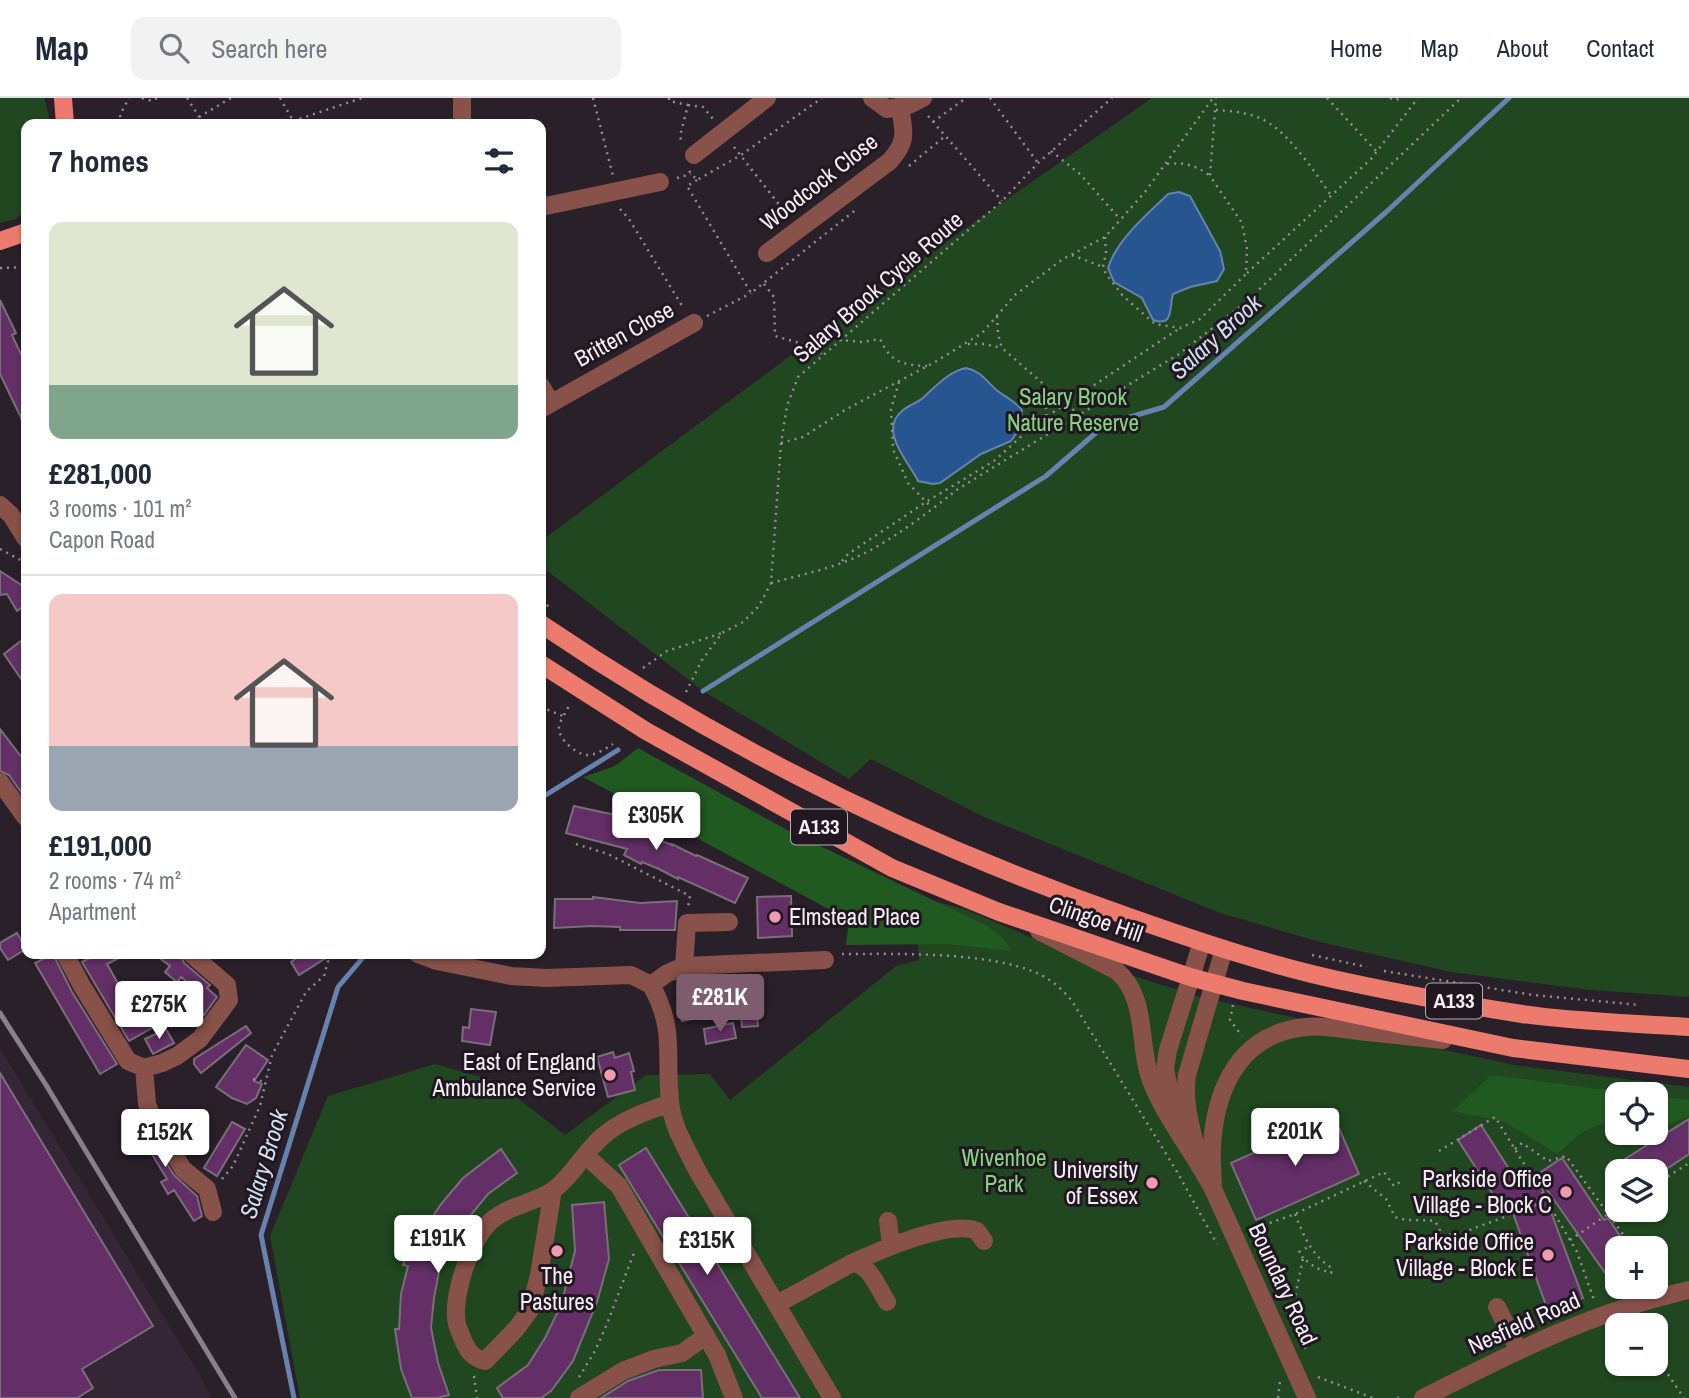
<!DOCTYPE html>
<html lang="en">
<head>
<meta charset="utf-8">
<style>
	body { margin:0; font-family:"Archivo Narrow",sans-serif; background:#f2f2f3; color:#1f2937; height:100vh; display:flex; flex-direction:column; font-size:26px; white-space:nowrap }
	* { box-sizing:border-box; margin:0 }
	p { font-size:23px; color:#747a83 }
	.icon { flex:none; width:38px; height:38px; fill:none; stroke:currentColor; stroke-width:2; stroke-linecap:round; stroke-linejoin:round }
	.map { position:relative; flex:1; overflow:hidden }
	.drawer { position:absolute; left:21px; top:21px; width:525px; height:840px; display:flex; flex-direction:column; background:#fff; border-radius:14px; box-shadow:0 2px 5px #0004 }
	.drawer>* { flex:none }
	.fabs { position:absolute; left:1605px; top:984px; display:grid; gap:14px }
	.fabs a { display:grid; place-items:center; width:63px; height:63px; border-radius:14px; background:#fff; box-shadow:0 2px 5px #0004; font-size:35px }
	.price { position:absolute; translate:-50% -60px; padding:0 16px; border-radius:7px; background:#fff; color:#222; font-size:23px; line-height:46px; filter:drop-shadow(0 2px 4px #0008) }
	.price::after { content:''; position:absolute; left:50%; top:42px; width:21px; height:16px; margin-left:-10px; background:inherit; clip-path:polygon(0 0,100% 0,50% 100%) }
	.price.on { background:#7d5c6e; color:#fff }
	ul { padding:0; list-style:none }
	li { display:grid; align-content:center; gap:14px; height:371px; padding:0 28px }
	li+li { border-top:2px solid #e0e1e3 }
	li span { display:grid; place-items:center; height:217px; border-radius:14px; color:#555 }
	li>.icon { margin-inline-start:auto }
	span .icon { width:126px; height:126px; fill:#fffc; stroke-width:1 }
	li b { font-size:30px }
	h2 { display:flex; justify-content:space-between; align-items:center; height:84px; padding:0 28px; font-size:30px }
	header { display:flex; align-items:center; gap:42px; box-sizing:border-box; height:98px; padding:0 35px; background:#fff; border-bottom:2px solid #e0e1e3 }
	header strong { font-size:33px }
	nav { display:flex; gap:38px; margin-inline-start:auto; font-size:24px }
	.search { width:490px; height:63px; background:#f2f2f3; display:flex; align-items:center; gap:18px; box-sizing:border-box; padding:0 24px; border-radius:14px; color:#747a83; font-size:26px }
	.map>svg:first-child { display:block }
	.built { fill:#342635 }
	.green { fill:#20471f; fill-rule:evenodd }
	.forest { fill:#215a20 }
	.water { fill:#27558f; stroke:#6583ae; stroke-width:2 }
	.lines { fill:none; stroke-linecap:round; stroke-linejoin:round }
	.stream { stroke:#6583ae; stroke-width:5 }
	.building { fill:#632f66; stroke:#7a6e7b; stroke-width:2 }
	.path { stroke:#948c94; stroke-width:2.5; stroke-dasharray:2 5; stroke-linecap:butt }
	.minor { stroke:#88514a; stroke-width:18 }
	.major { stroke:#ed7b6d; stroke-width:18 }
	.rail { stroke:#887f88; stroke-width:5 }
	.poi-dot { fill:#f19ab2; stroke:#201720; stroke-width:2.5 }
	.labels { text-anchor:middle; stroke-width:6; stroke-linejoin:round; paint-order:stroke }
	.shield { fill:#201720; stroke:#b6aeb6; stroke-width:2 }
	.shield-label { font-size:21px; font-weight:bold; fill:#f6eff6 }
	.street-label { font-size:23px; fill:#f6eff6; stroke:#201720 }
	.park-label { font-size:23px; fill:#86d582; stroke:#201720 }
	.poi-label { font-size:23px; fill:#f6eff6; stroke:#201720; text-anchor:end }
	.water-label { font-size:24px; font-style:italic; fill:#d2dff0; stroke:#201720 }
</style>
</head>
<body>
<header>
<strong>Map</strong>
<div class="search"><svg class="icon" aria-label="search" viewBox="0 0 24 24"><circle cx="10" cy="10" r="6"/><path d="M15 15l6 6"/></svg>Search here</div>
<nav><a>Home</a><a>Map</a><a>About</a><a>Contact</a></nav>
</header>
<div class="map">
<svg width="1689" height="1300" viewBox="0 0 1689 1300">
	<rect width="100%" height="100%" fill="#2a202a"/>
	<path class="built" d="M0,950l201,330 11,20h-212z"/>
	<path class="green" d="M0,0h44l5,17 -1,9h-22v84l-10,11 -16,4z
		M1152,0h537v899l-99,-7 -139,-18 -131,-30 -100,-29 -236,-96 -113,-58 -22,20 -146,-88 -162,-125v-25l362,-269z
		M915,798l52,14 122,52 111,35 314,68 175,22v311h-1389l-30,-162 58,-140 107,-32 55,16 16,9 59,46 81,-60 64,-1 20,26 166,-134 23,-6zM1617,996h39v38h-39zM1617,1073h39v38h-39zM1617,1150h39v38h-39zM1617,1227h39v38h-39z"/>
	<path class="forest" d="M638,650l151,83 198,95 18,14 6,11 -61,-7 -104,1 3,-25 -266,-143 32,-11z
		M1491,977l148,19h-22v32c-25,-7 -43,13 -60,28l-52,-32 -52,-11z
		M1656,998l33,4v16l-33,14z"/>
	<path class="water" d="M1179,94l11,4 30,55 4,18 -7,12 -27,6 -17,7c-4,14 1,33 -20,26l-11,-22 -28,-16 -6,-14c9,-29 39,-53 60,-74z
		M966,270c16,3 21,15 33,24 8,6 17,10 23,18l-2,18 -9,13 -30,13 -41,29 -7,1 -15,-3c-9,-19 -40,-50 -16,-70 7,-6 16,-8 23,-15 12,-11 25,-25 41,-28z"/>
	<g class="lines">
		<path class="stream" d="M703,593l343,-215 60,-52 58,-17 221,-194 124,-115
			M541,700l77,-48
			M294,1300l-33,-163 77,-248 28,-33"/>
	</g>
	<path class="building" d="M0,202l16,33 -4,2 14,30v63l-26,-54z
		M0,473l26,17v16l-9,7 -10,-17 -7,1z
		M26,539v49l-22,-32z
		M0,631l26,34v36l-17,-24 -9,-4z
		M574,708l55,12 -2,6 27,14 18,7v-1l24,12 1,-1 51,23 -13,25 -57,-26v2l-19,-10 -17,-7 -1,2 -17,-9 3,-6 -61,-16z
		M791,798l1,40 -34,2 -1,-41z
		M593,799l47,6 37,-2 -2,29h-55v-3l-28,-1 -38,2 1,-29h38z
		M17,835l9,16 -18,11 -8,-12v-5z
		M53,856l19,38 45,72 -17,10 -65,-111z
		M97,856h30l-20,10 31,55 7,-3 7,12 -23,13 -47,-79z
		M154,856h26l4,9 26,22 -3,3 10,9 -13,18 -12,-9 10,-12 -21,-17 -4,5 -12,-10 5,-6z
		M302,856h30l-33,21 -8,-13z
		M754,883l4,45 -16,1 -4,-44z
		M698,890l5,29 -21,4 -5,-29z
		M471,911l25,3 -6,33 -28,-4 1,-14 6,1z
		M733,925l3,15 -30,6 -2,-15z
		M246,928l5,7 -50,40 -7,-9v-5z
		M166,931l8,14 -21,11 -8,-15z
		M246,947l22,15 -14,21 8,3 -6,14 -9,6 -15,-6 -16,-11z
		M613,954l2,6 14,-5 5,18 -3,1 4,18 -27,7 -11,-40z
		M0,975l153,253 -71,43 11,19 -16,10h-77z
		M138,1014l7,18 29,45 23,21 5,20 -8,5 -20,-31 -6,4 -7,-12 6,-3 -20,-33 -4,3 -19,-27z
		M1334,1019l25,57 -103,46 -25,-57z
		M1689,1021v35l-33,22v-5h-23l-8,-12z
		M182,1022l11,18 -11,7 -12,-18z
		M232,1024l13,7 -28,47 -13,-8z
		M1481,1027l39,61 42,-28 42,62 4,-2 20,30h-11v42l-72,-103 -3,1 41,110 -35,13 -39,-109 -8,5 -43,-67z
		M646,1050l154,250h-38l-143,-233z
		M501,1051l16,24 -29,21 -19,23 -29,49 -6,32 -3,30 7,35 11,32 -12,3h-25l-11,-29 -6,-40h4l2,-35 7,-28 -5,-1 15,-40 8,2 15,-23 22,-26z
		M604,1104l5,57 -12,43 -24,59 -22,30 -10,7h-38l-6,-10 31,-23 17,-27 16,-33 14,-54 -3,-46z
		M659,1272h42l2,28h-102l27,-17z"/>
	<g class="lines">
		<path class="path" d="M142,0l10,3 5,-3
			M187,0l17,26
			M280,0l15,26
			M593,0l20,78
			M669,0v3l19,4 -8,31 2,8
			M990,0l48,65
			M1327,0l49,53
			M1390,0l5,2 7,-2
			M688,7l15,2 10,12
			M1216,12c17,1 38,3 53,13 22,14 46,49 61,71
			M928,18l74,85
			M199,19l32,-19
			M293,23l69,-23
			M933,24l33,-24
			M121,26l-1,-9 9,-17
			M189,26l11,-6
			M734,49l54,69
			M1051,53l29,23 40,45
			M1167,66c17,-2 28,1 42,11
			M909,68l35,-29
			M689,73l8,9 44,-25 81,-57
			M677,80l14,-4
			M697,82l-10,6 64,107 107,-85
			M620,111l9,10 55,90
			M1105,139l1,16 -3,14 3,7 17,22 32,28 25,4 20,-9 46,-45 1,-25 -5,-26 -32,-47 6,-78
			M1072,157l31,12
			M0,170l26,-1
			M1247,175l124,-114 47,-61
			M764,186l10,13 1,39 28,8 19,10
			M707,218l44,-23
			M997,218l1,18 4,14 76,66
			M839,242l24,2 17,-3c11,24 23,26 47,27
			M968,246h17l17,4
			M899,284l-8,27 2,40 15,34 24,25
			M1046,288v32
			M781,345l22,-6 42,-27 90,-48 47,-29 33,-38 48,-36 42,-22 40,-45 68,-94
			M0,451l26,14
			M842,463l6,-7 78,-52 68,-41 40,-36 146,-97
			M771,485c33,-9 68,-16 98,-32 31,-17 61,-40 89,-62l221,-135 67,-52 215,-204
			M541,503l11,8
			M643,570l24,-17 55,-18
			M686,594l16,-32 20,-27 21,-11 16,-16 12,-23 10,-140 6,-37 11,-29 204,-176 36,-38 74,-65
			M541,609l22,9c-1,2 -4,9 -4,11 -1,12 16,26 27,28 9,1 19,-6 27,-11
			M564,617l5,-9
			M576,746l32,10 82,42 -2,11
			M842,856c55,0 147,-3 197,20 13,6 24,16 33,27l104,169 41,74
			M1312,857l55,12
			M1384,873l149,24 107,10
			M1233,907l-3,15 12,16
			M253,981l12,3
			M1515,1051l7,-6 26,18 18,-5 67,92
			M1439,1053l56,-34 52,84
			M222,1081l11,-13 27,-60 12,-51 34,-63 18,-16 4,-15 -2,-7
			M1364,1083l22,18 9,18c13,5 26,2 40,4l8,15 24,-5 80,-30 30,51 17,48
			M1656,1086l33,-21
			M1295,1116c9,22 16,41 37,54l-1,5 -15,-5 -13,-10 -8,39 -1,25 12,28
			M1250,1132l45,-16 89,-42 10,14 6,-4
			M1570,1142l47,-32
			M1303,1160l-4,-6 9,-5
			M1656,1259l28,41
			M474,1278l3,22
			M579,1279l16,-26 12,-27 28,-74
			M1318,1279l55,21
			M1278,1300l2,-17
			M1397,1300h3"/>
		<path class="minor" d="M462,0v26
			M872,0l15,11 22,-4 14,-7
			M694,57l73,-57
			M541,109l119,-25
			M767,155l123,-92c18,-21 14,-28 10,-54
			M541,288l10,17
			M541,311l153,-86
			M0,407l11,10 15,24
			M0,684l26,36
			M1039,833l78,40c32,28 20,75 35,112 16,39 43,71 62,108l93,207
			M65,856l17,32 46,75 16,7 18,-5 15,-7 23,-17 29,-39 -2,-15 -36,-31
			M418,856l19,7 74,15 35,2 85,-3 20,10
			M684,868l3,-43 42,-1
			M651,887c25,44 14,70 19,116 2,25 17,49 28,71l134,226
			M651,887l15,-11 18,-8 141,-6
			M144,970l3,36 8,20 28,45 24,20 6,23
			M1173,1011l-8,-40 3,-19 34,-108
			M585,1057l34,31 98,169 17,43
			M1198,1057c-7,-27 -15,-52 -11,-80l37,-126
			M1213,1085c-6,-67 11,-147 92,-156 17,-2 36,2 53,4 29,3 57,6 85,9
			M553,1092l-14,85 -9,35 -14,19 -31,32c-17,-4 -20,-16 -26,-31 -11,-24 10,-86 28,-105 17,-19 45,-21 65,-34 19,-13 33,-40 51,-55 18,-16 45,-25 67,-33
			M888,1123l3,24
			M852,1165c26,-12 98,-44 125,-32l7,10
			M777,1206l75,-41c18,1 26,25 35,39
			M1497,1209l21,42
			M579,1300l44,-27 31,-12 28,-6 24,-17
			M1423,1300c89,-45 168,-86 266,-108"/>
		<path class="major" d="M63,0l2,26
			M0,143l26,-9
			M541,526c183,124 382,222 591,294 71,25 146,50 220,65 56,12 113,22 170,31 55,8 112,9 167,13
			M541,566l105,67 246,137 107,44 191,65 53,14 270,57 176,21"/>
		<path class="rail" d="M0,915l46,72 189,313"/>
	</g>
	<g class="poi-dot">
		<circle cx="775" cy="819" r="7"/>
		<circle cx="610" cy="977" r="7"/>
		<circle cx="1152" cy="1085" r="7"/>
		<circle cx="1566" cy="1094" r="7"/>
		<circle cx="557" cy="1153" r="7"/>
		<circle cx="1548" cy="1157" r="7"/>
	</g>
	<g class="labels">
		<g class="shield">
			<rect x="791" y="711.5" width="56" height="35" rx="5"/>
			<rect x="1426" y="885.5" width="56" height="35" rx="5"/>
		</g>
		<g class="shield-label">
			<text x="819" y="736">A133</text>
			<text x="1454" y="910">A133</text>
		</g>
		<g class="street-label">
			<text transform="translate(819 84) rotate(-38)" y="8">Woodcock Close</text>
			<text transform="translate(878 189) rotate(-41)" y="8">Salary Brook Cycle Route</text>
			<text transform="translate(624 236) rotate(-29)" y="8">Britten Close</text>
			<text transform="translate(1096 821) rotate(19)" y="8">Clingoe Hill</text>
			<text transform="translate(1283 1186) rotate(65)" y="8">Boundary Road</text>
			<text transform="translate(1524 1225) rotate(-24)" y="8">Nesfield Road</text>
		</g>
		<g class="park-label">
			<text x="1073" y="307">Salary Brook<tspan x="1073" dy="26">Nature Reserve</tspan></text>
			<text x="1004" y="1068">Wivenhoe<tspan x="1004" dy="26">Park</tspan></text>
		</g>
		<g class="poi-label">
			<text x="789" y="827" text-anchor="start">Elmstead Place</text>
			<text x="596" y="972">East of England<tspan x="596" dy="26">Ambulance Service</tspan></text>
			<text x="1138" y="1080">University<tspan x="1138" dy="26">of Essex</tspan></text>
			<text x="1552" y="1089">Parkside Office<tspan x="1552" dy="26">Village - Block C</tspan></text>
			<text x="1534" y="1152">Parkside Office<tspan x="1534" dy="26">Village - Block E</tspan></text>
			<text x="557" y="1186" text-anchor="middle">The<tspan x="557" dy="26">Pastures</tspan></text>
		</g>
		<g class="water-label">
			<text transform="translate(1216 239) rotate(-42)" y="8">Salary Brook</text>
			<text transform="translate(264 1066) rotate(-73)" y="8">Salary Brook</text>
		</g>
	</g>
</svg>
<div class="fabs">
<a><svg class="icon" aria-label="locate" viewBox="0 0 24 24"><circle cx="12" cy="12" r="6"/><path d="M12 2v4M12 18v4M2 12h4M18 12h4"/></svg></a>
<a><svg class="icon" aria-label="layers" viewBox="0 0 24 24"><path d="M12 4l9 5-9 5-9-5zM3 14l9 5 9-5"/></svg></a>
<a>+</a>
<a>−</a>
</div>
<b class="price" style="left:656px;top:754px">£305K</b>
<b class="price on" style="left:720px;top:936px">£281K</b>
<b class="price" style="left:159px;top:943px">£275K</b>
<b class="price" style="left:1295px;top:1070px">£201K</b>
<b class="price" style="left:165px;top:1071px">£152K</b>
<b class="price" style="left:438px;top:1177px">£191K</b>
<b class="price" style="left:707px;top:1179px">£315K</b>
<section class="drawer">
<h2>7 homes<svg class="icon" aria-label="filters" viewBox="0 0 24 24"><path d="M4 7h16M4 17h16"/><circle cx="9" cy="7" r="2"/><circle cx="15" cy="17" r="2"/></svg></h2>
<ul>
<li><span style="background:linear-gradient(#dfe7d0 75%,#7fa58c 0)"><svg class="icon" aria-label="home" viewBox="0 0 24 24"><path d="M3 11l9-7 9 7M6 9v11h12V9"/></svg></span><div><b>£281,000</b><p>3 rooms · 101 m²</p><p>Capon Road</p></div></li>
<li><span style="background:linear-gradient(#f6c9c9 70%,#9aa5b1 0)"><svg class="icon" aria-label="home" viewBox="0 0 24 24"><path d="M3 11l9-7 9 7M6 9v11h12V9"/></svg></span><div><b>£191,000</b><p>2 rooms · 74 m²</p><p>Apartment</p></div></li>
</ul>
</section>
</div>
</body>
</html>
